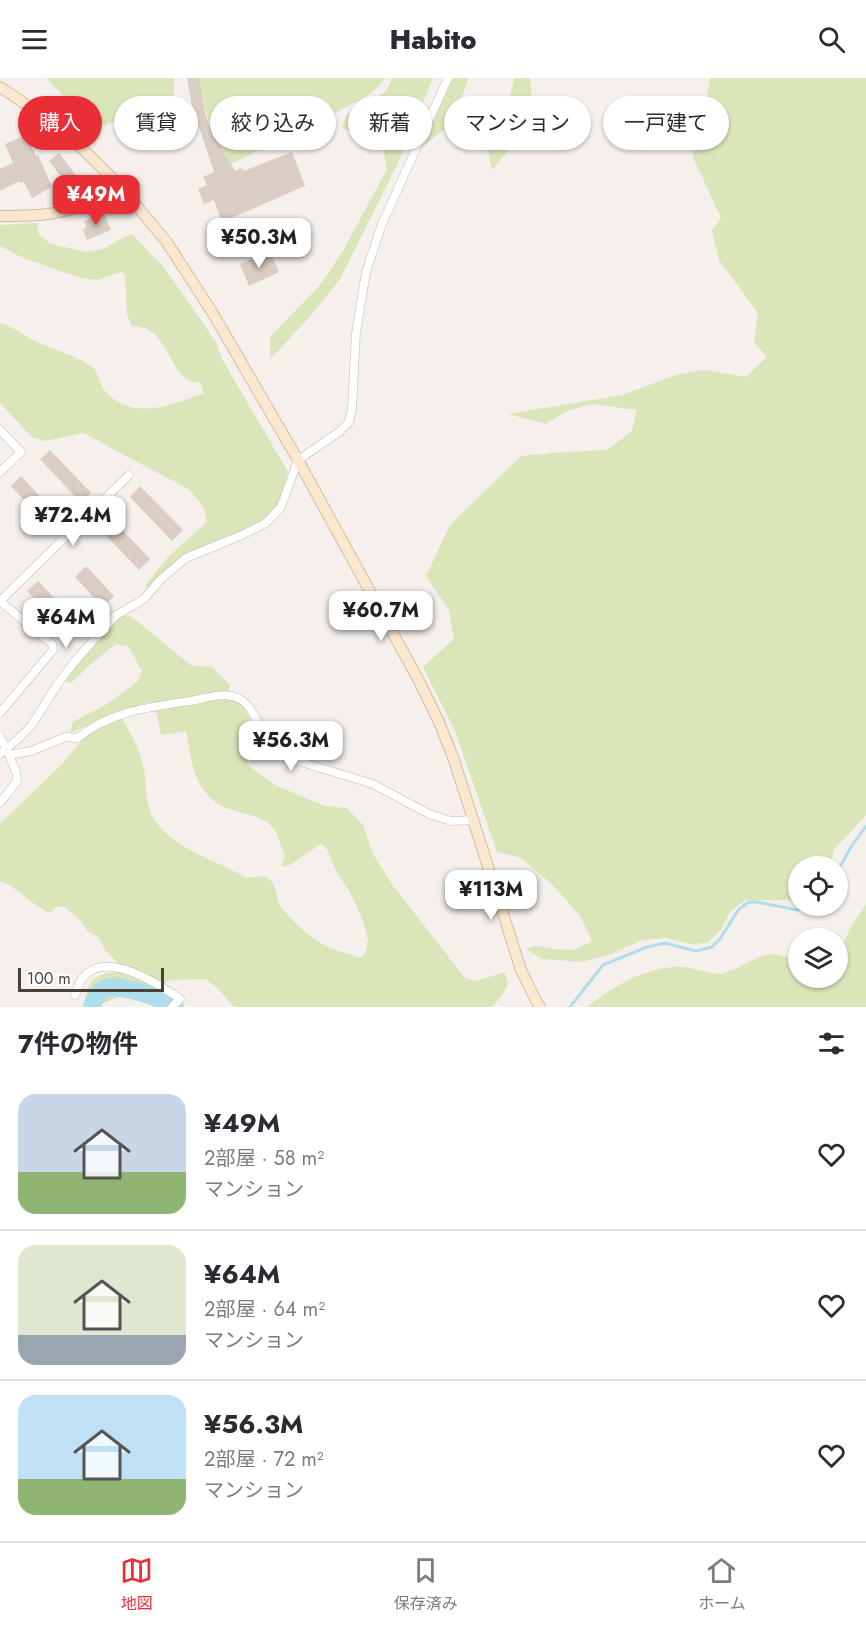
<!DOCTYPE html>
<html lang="ja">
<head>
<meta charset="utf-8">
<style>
	body { margin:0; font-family:Jost,"Noto Sans JP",sans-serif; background:#f7f7f7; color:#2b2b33; height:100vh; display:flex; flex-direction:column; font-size:22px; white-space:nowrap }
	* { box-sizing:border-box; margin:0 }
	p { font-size:20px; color:#7c7c81 }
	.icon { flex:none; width:33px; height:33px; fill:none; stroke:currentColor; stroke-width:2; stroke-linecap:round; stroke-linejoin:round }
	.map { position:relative; height:929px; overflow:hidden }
	.side { display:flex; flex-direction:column; background:#fff; flex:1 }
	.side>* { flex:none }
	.hud { position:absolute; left:18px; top:18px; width:831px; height:54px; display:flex; gap:12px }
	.buttons { position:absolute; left:788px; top:778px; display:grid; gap:12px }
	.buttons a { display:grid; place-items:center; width:60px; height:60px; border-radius:50%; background:#fff; box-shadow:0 2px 4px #0004; font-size:30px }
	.scale { position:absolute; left:18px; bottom:15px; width:146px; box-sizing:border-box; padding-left:6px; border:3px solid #49403a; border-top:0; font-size:16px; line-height:21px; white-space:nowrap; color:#49403a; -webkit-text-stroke:4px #fff; paint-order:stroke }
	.price { position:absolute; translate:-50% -51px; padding:0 14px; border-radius:12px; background:#fff; color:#222; font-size:20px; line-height:39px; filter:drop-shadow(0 2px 3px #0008) }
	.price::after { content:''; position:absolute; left:50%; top:36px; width:18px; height:14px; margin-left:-9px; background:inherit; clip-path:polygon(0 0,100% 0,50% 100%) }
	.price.active { background:#e92e36; color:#fff }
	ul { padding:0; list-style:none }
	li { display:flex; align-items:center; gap:18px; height:150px; padding:0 18px }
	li+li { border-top:2px solid #e1e1e2 }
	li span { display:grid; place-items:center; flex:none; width:168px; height:120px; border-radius:18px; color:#555 }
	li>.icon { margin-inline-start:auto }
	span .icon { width:72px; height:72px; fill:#fffc; stroke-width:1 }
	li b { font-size:26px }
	h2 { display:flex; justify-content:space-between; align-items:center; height:72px; padding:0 18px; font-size:26px }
	.pill { padding:0 21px; border-radius:27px; background:#fff; box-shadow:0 2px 4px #0004; font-size:21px; line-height:54px }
	.pill.active { background:#e92e36; color:#fff }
	header { display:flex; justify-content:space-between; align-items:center; height:78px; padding:0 18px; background:#fff; font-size:27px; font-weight:800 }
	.tab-bar { display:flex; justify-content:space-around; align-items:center; height:84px; border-top:2px solid #e1e1e2; background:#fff; font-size:16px; color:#7c7c81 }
	.tab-bar a { display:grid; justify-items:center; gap:3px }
	.tab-bar .active { color:#e92e36 }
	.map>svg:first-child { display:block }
	.green { fill:#dae5b9 }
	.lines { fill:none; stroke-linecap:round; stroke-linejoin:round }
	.stream { stroke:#aedeec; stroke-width:3 }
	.river { stroke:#aedeec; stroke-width:18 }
	.building { fill:#d9cdc5 }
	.street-casing { stroke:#c3b9b2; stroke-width:9 }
	.secondary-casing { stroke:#d3bda1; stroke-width:12 }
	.street { stroke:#fff; stroke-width:8 }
	.secondary { stroke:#fbe8d0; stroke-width:10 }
</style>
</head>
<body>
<header><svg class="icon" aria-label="menu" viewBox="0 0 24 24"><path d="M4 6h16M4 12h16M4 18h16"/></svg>Habito<svg class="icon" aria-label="search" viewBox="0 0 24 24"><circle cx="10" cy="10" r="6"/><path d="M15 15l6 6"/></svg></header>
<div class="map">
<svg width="866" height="929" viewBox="0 0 866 929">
	<rect width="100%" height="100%" fill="#f5f0ec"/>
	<path class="green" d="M46,0h128v19l-15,15h-27l-27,14 -27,-15z
		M199,0h187l-12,12 -12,9 -131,65c-19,-31 -27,-50 -32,-86z
		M393,0h40l-36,87 -57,114 -32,40 -38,40v-22l51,-53 23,-35 43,-80 -4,-22 -17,-11 -24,-8 5,-14 38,-22z
		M451,0h18l-19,47 -27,21z
		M514,0h16l2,23 -14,37 -26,32 -6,-29 22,-33z
		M710,0h156v737l-32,35 -4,17h-32v33h-53l-16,13 -7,16 -15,14 -18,1 -23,-6 -24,2 -31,14 -29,8 -40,-3 -16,-10 10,-3 17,3 21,1 18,-9 -12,-25 -28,-32 -31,-26 -24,-6 -42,-121 -32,-64 31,-28 -5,-29 -23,-34 24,-51 71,-69 31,-3 55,-3 25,-19 5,-21 -46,-6 -24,7 -21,13 -38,-10 114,-19 57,-21 26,-4 41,7 21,-20 -13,-15 4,-29 -39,-53 -7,-29 9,-13 -29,-63 10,-35z
		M37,145l2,12 12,9 36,8 15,-3 29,-15c12,9 18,21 30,29l55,79 6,17 66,113c-4,13 -7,28 -15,39 -13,15 -55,28 -74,37 -20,9 -36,24 -51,39l-3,-1 24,-30 38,-34 -3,-14 -14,-18 -107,-57 -38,8 -13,-4 -32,-34v-80c15,4 27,15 41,21 17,7 36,12 51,23 7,5 7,17 13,24 27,31 66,14 99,2l-4,-11c-3,0 -6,0 -9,-1 -24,-9 -21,-54 -59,-55l-5,-11 -2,-41 -5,-2 -22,8 -17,-2 -58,-20 -23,-12v-21z
		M122,536l11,4 59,48 20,1 18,18 -2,15 12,1c16,24 13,37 7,64l28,20 50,21 22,2 16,17 10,29 18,29 74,95 11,3 29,-9 3,12 -5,10 -11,13h-258l-17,-19 -11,-9 -36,1 -14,9v11l-38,-3 -16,7 -1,3h-18c6,-25 7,-33 35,-35l3,-6 -15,-15 -8,-14 -11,-6 -6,-10 -16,-14h-9l-6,6c-19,-8 -31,-25 -50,-32v-57l62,-60 20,-24 13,-11 27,-10c11,18 18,30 22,51 3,16 1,35 10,49 19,31 63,41 92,59 8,-1 17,-4 23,1 9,6 6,21 13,29 8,12 33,34 46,39 10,5 21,6 31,11l6,-4 3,-14 -5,-19 -13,-29 -13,-19 -11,-26 -5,-3 -34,23 -6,-1 4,-11c-5,-10 -7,-25 -17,-32 -13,-9 -30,-10 -44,-16 -30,-14 -33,-47 -38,-76l-25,4 -4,-20 -8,-13 -16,5 -63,26 3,-11 34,-18 31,-23 4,-10 -14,-25 -12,-2 -25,20 -20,19 -7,-2 29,-39z
		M866,826v103h-279c27,-21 62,-42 97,-40 10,1 29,8 37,7 4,0 9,-4 13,-5 27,-12 35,-23 64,-6v15h39v-28l5,-4 9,-19z"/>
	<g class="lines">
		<path class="stream" d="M837,794l14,-25 15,-21
			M570,929l33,-42 44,-18 18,-4 31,8 16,-4 8,-8 19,-30 10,-7h8l40,8 13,-4"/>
		<path class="river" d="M92,929c2,-7 7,-16 14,-19 11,-5 60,11 69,19"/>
	</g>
	<path class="building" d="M187,0h12l6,35 6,17 24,41 7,-3 2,3 48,-19 13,34 -83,36 -8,-22 -10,4 -6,-15 9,-4 -4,-8 11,-5 -22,-66z
		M26,57l10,21 2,-1 14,32 -20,11 -8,-16 -4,1 -1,-2 -19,10v-22l13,-6 -8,-19z
		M59,75l22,29 -10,8 -22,-29z
		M104,135l7,17 -24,10 -4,-11 3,-1 -2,-7z
		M270,174l9,20 -30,14 -9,-22z
		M50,372l41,43 -10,10 -41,-44z
		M21,398l41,44 -11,9 -40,-43z
		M140,408l43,44 -11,11 -42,-44z
		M108,437l42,44 -11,11 -42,-44z
		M86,488l28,30 -11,11 -28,-30z
		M38,503l42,44 -10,11 -43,-45z"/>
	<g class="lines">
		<defs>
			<path id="street" d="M0,352l21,22 -21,20
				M0,523l129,-126
				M0,523l52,43 1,6 -53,63
				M0,658l9,19 22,-4 35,-14 12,1c32,-27 72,-31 112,-37 16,-3 35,-10 50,-2 17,11 20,35 34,49 3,4 7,6 11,9l88,27 56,30 22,7 23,-1
				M0,676l17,-14 14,-14 26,-41 18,-24 40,-45 29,-17 16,-19 26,-22 56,-23 24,-12 15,-16 17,-47 41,-28 10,-10 3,-14 4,-75 10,-61 16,-48 66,-146
				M0,725l17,-22 -1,-9 -7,-17
				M75,917c2,-4 3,-9 5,-13 21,-36 77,1 100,17l-8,8"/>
			<path id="secondary" d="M0,9l54,36 37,34 29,29 46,55 46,71 86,148 121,221 20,41 15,38 67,210 14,29 5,8
				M0,138c29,0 58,0 86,-12 12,-4 23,-11 34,-18"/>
		</defs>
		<use href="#street" class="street-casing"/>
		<use href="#secondary" class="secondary-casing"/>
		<use href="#street" class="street"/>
		<use href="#secondary" class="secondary"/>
	</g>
</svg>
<div class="buttons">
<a><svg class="icon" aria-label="locate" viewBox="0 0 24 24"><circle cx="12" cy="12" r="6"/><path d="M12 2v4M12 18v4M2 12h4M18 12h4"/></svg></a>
<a><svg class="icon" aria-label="layers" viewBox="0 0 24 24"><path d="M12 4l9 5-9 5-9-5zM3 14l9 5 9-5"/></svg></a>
</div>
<div class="scale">100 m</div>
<b class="price active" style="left:96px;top:148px">¥49M</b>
<b class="price" style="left:259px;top:191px">¥50.3M</b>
<b class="price" style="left:73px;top:469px">¥72.4M</b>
<b class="price" style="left:381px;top:564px">¥60.7M</b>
<b class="price" style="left:66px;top:571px">¥64M</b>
<b class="price" style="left:291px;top:694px">¥56.3M</b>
<b class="price" style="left:491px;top:843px">¥113M</b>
<div class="hud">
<a class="pill active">購入</a>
<a class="pill">賃貸</a>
<a class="pill">絞り込み</a>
<a class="pill">新着</a>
<a class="pill">マンション</a>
<a class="pill">一戸建て</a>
</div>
</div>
<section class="side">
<h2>7件の物件<svg class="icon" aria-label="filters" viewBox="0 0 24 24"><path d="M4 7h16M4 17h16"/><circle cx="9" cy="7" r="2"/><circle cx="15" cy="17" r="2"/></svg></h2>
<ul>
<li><span style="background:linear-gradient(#c9d6e8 65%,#8fb573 0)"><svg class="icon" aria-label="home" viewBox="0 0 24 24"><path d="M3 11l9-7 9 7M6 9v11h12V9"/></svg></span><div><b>¥49M</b><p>2部屋 · 58 m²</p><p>マンション</p></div><svg class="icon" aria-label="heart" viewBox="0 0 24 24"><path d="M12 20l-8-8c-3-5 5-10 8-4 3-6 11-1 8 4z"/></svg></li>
<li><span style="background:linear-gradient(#dfe7d0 75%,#9aa5b1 0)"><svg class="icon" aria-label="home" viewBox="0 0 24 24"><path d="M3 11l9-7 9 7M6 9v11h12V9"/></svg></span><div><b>¥64M</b><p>2部屋 · 64 m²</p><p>マンション</p></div><svg class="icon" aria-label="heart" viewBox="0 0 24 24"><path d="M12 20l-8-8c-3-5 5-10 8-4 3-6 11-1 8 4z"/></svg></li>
<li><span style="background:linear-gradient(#bfe0f5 70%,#8fb573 0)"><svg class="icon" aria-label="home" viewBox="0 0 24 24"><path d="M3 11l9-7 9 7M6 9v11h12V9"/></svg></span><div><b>¥56.3M</b><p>2部屋 · 72 m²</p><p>マンション</p></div><svg class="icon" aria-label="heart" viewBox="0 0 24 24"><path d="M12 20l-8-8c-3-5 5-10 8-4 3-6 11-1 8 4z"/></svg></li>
</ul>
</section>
<nav class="tab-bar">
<a class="active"><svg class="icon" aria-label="map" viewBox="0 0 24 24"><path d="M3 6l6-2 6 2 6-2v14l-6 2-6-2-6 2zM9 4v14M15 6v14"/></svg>地図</a>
<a><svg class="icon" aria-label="saved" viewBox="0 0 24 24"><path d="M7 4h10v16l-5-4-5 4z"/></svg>保存済み</a>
<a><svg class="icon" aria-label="home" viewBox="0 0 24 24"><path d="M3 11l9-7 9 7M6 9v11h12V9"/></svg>ホーム</a>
</nav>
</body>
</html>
